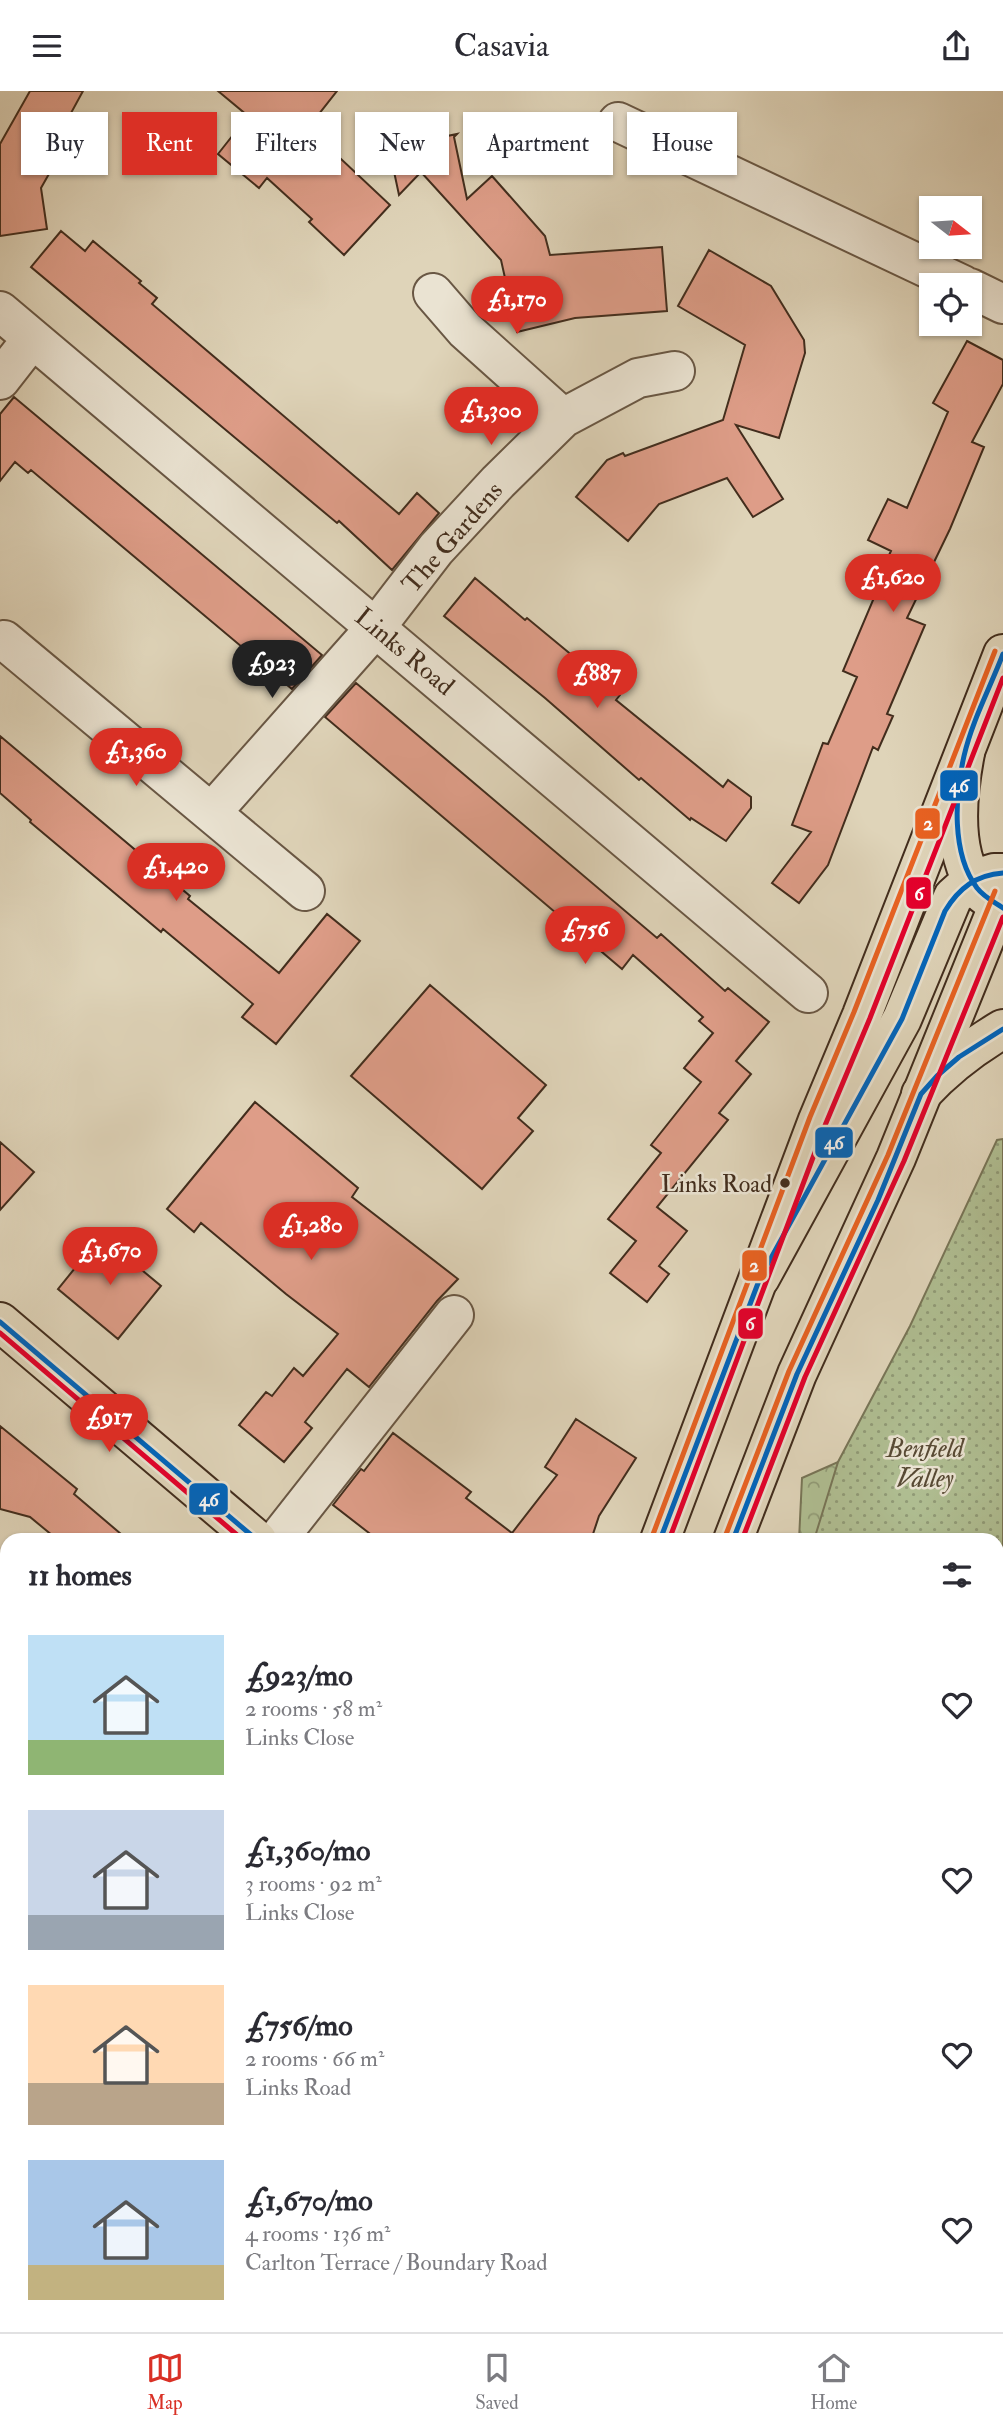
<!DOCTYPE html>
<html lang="en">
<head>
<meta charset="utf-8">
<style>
	body { margin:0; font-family:"IM FELL Double Pica",serif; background:#f7f7f7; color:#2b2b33; height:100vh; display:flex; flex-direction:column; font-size:26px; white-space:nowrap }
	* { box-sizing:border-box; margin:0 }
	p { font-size:23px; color:#7c7c81 }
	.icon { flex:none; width:38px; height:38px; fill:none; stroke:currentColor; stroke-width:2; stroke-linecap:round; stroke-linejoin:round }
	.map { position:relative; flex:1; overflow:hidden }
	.panel { position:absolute; left:0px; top:1442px; width:1004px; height:800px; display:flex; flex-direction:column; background:#fff; border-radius:21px 21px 0 0; box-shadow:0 2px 5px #0004 }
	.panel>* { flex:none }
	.guide { position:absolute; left:21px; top:21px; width:962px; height:63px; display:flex; gap:14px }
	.needle { width:46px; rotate:107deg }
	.fabs { position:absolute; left:919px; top:105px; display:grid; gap:14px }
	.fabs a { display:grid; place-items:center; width:63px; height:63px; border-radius:0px; background:#fff; box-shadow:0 2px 5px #0004; font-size:35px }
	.price { position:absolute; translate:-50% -60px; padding:0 16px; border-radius:24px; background:#d93025; color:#fff; font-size:23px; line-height:46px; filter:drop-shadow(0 2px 4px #0008) }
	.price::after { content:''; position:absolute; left:50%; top:42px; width:21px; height:16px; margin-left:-10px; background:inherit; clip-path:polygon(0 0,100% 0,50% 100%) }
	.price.on { background:#222; color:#fff }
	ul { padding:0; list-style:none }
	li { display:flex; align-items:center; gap:21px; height:175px; padding:0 28px }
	li span { display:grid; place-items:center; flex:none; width:196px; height:140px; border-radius:0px; color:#555 }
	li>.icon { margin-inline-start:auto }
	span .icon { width:84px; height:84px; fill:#fffc; stroke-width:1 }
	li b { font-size:30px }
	h2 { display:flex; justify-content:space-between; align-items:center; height:84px; padding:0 28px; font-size:30px }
	.tag { padding:0 24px; border-radius:0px; background:#fff; box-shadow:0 2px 5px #0004; font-size:24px; line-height:63px }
	.tag.on { background:#d93025; color:#fff }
	header { display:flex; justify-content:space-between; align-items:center; height:91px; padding:0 28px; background:#fff; font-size:32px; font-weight:600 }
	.menu { display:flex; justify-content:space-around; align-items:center; height:98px; border-top:2px solid #e1e1e2; background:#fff; font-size:19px; color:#7c7c81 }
	.menu a { display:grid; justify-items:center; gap:4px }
	.menu .on { color:#d93025 }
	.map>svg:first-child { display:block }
	.forest { fill:url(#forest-crowns); stroke:#787557; stroke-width:2 }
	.park { fill:url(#park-dots); stroke:#787557; stroke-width:2 }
	.building { fill:#de9d88; stroke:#422d1d; stroke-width:2 }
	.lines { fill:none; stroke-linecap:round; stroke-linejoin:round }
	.minor-casing { stroke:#695744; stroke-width:42 }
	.major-casing { stroke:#422d1d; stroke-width:42 }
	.highway-casing { stroke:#422d1d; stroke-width:42 }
	.minor { stroke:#eae3d2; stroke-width:38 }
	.major { stroke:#dfd4b9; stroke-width:38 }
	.highway { stroke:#dfd4b9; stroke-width:38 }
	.bus-1-casing { stroke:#eae3d2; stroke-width:10 }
	.bus-2-casing { stroke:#eae3d2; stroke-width:10 }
	.bus-3-casing { stroke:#eae3d2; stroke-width:10 }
	.bus-1 { stroke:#0065bd; stroke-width:5 }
	.bus-2 { stroke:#e4002b; stroke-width:5 }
	.bus-3 { stroke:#e96222; stroke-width:5 }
	.bus-dot { fill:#422d1d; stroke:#eae3d2; stroke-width:2.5 }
	.labels { text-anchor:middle; stroke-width:5; stroke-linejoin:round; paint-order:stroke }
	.bus-label { font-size:24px; fill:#422d1d; stroke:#eae3d2; text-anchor:end }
	.street-label { font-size:26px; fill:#422d1d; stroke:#eae3d2 }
	.park-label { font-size:26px; font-style:italic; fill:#584a34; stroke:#eae3d2 }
	.line-badge { stroke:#eae3d2; stroke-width:2.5 }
	.badge-label { font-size:19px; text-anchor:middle; font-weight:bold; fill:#fff }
</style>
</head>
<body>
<header><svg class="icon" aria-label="menu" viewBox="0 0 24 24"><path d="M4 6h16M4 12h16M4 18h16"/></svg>Casavia<svg class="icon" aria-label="share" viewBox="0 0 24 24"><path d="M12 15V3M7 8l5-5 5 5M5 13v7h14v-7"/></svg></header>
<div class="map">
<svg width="1003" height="2241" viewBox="0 0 1003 2241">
	<defs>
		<pattern id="forest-crowns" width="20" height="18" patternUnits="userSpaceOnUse" patternTransform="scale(1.75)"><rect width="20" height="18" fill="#afbd91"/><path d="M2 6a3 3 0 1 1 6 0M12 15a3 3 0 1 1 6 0" fill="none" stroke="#909a76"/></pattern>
		<pattern id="park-dots" width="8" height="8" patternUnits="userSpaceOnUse" patternTransform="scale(1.75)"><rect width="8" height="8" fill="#afbd91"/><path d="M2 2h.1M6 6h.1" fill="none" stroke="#909a76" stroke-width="1.8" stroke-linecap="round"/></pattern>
	</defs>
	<rect width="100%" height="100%" fill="#dfd4b9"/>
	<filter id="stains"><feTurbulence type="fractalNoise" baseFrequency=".00286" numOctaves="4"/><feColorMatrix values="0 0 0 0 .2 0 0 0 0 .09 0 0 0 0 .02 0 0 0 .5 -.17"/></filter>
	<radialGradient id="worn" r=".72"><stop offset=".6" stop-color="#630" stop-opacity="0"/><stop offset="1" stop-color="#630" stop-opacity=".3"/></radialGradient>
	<path class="forest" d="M838,1371l38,66 21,12h-98l3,-62z"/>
	<path class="park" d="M1003,1048v559l-5,-4v-154h-184l24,-78 72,-136 87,-186z"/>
	<path class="building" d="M30,0h53l-30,55 9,5 -21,37 6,41 -47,7v-92z
		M218,0h119l-29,37 82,77 -46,50 -35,-33 3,-3 -45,-41 -8,10 -41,-34 30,-38z
		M457,43l-3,3 13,62 25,-23 53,60 5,19 112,-8 5,64 -92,7 -58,14 -16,-72 -80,-88 -22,23 -10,-47z
		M61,140l24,20 8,-10 48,40 -2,2 18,15 -5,6 247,210 18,-21 22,20 -47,57 -53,-49 -2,2 -306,-256z
		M709,159l62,36 33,54 1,13 -26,85 -43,-13 47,74 -30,18 -26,-39 -68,26 -31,37 -52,-44 31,-37 16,-7 2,3 98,-36 22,-75 -67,-39z
		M967,250l36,19v24l-31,58 12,5 -34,82 -43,89 18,7 -38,89 6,2 -15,34 -5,-3 -45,118 -29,38 -27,-20 39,-51 -19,-7 31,-82 5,1 29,-67 -14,-6 36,-85 -4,-2 16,-33 -23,-11 20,-41 19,9 41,-96 -15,-9z
		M14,306l308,258 -30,34 -261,-219 -3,3 -13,-11 -15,19v-67z
		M475,487l50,42 2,-2 93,77 -4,5 107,87 5,-7 23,17v11l-25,33 -35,-23 -1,2 -49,-42 -2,2 -94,-82 -101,-82z
		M356,592l301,255 4,-4 64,57 3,-3 41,34 -33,39 15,13 -32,39 9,7 -71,87 30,24 -28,35 10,8 -22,28 -37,-29 26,-32 -28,-22 53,-66 -10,-8 50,-63 -17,-14 29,-35 -14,-12 4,-4 -70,-62 -11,14 -297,-252z
		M0,645l190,160 -2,3 91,74 48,-59 33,27 -84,103 -34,-27 11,-13 -90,-75 -2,3 -131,-110 1,-2 -31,-27z
		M430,894l116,100 -28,33 15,13 -51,58 -131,-113z
		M255,1011l103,86 -6,9 106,82 -21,22 -68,86 -22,-18 -42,53 7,6 -28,34 -45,-37 27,-33 6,4 22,-28 9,8 35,-42 -52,-40 -85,-71 -7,9 -27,-23z
		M0,1051l34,30 -34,38z
		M101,1145l60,50 -43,53 -60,-50z
		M576,1328l60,39 -37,58 -8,24h-213l-45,-35 28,-36 3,2 29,-38 78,59 -5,6 46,35 45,-58 -12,-8z
		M0,1335l77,63 -3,5 54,46h-70l-28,-23 -30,-8z"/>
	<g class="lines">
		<defs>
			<path id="minor" d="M618,31l345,163
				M970,197l33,16
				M433,202l32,37 98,88
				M0,220l808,682
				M0,289l32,-41
				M4,549l301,251
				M212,721l164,-185 60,-78 62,-67 65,-64 75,-40 37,-7
				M277,1449l177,-225
				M0,1890l7,2
				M585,2241l1,-6
				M901,2241l5,-6"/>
			<path id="major" d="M0,1231l257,218
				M660,1449l158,-420 44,-105 141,-361
				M733,1449l64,-166 99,-216 107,-264
				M998,1915l5,4
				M415,2241l2,-6
				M478,2241l2,-6"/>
			<path id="highway" d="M965,662c-8,41 -14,99 12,135 6,8 17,14 26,20
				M921,1003c24,-26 51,-47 82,-65
				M760,1187l142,-259 51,-122 19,-17 22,-7h9"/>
		</defs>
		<use href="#minor" class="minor-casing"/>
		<use href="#major" class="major-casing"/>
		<use href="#highway" class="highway-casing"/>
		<use href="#minor" class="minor"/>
		<use href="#major" class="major"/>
		<use href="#highway" class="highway"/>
		<defs>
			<path id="bus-1" d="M1003,563c-13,34 -31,67 -39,102 -9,40 -13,97 13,132 7,9 17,14 26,20
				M0,1231l257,218
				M660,1449l100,-262 142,-259 43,-108c14,-23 31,-36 58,-38
				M733,1449l64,-166 81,-174 43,-106 16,-18 22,-19 44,-28"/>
			<path id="bus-2" d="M0,1242l243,207
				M669,1449l157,-417 44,-105 133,-340
				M742,1449l63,-163 99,-216 99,-244"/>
			<path id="bus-3" d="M652,1446l158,-420 44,-105 141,-361
				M725,1446l64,-166 99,-216 107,-264"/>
		</defs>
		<use href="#bus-1" class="bus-1-casing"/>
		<use href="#bus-2" class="bus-2-casing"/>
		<use href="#bus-3" class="bus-3-casing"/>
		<use href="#bus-1" class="bus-1"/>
		<use href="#bus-2" class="bus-2"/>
		<use href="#bus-3" class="bus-3"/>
	</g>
	<circle class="bus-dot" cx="785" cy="1092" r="6"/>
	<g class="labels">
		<g class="bus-label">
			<text x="772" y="1101">Links Road</text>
		</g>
		<g class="street-label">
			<text transform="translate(452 446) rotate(-49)" y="9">The Gardens</text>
			<text transform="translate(405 560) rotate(40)" y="9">Links Road</text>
		</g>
		<g class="park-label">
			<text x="925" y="1366">Benfield<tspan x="925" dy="30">Valley</tspan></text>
		</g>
	</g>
	<g class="line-badge">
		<rect x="939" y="678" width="40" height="33" rx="7" fill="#0065bd"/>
		<rect x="914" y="716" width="27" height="33" rx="7" fill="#e96222"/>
		<rect x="905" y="785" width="27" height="34" rx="7" fill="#e4002b"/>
		<rect x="814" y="1035" width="40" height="33" rx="7" fill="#0065bd"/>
		<rect x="741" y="1158" width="27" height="33" rx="7" fill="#e96222"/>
		<rect x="737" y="1216" width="27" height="33" rx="7" fill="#e4002b"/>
		<rect x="188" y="1391" width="41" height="34" rx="7" fill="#0065bd"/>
	</g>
	<g class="badge-label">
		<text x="959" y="701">46</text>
		<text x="928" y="739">2</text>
		<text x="919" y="809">6</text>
		<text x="834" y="1058">46</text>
		<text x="754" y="1181">2</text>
		<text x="750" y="1239">6</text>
		<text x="209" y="1415">46</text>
	</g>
	<rect width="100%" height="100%" filter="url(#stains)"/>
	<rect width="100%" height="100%" fill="url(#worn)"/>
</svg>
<div class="fabs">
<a><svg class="needle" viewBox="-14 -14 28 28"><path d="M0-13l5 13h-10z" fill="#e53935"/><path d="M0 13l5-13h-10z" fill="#7c7c81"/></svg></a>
<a><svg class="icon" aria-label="locate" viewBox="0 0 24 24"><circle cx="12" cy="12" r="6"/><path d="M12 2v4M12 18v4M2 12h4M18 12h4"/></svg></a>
</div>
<b class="price" style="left:517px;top:245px">£1,170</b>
<b class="price" style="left:491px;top:356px">£1,300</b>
<b class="price" style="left:893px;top:523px">£1,620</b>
<b class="price on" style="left:272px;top:609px">£923</b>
<b class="price" style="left:597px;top:619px">£887</b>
<b class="price" style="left:136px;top:697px">£1,360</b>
<b class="price" style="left:176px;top:812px">£1,420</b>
<b class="price" style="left:585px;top:875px">£756</b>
<b class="price" style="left:311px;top:1171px">£1,280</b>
<b class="price" style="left:110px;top:1196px">£1,670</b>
<b class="price" style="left:109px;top:1363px">£917</b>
<div class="guide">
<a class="tag">Buy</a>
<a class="tag on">Rent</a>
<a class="tag">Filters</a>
<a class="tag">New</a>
<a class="tag">Apartment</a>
<a class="tag">House</a>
</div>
<section class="panel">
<h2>11 homes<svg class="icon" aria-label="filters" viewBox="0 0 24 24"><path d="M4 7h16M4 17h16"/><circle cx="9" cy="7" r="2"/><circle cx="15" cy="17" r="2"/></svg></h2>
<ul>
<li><span style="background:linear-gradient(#bfe0f5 75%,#8fb573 0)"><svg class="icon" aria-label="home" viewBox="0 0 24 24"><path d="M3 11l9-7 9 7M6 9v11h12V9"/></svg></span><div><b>£923/mo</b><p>2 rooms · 58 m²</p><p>Links Close</p></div><svg class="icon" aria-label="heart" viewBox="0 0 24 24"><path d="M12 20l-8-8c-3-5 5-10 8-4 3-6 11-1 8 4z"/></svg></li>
<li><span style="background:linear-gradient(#c9d6e8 75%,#9aa5b1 0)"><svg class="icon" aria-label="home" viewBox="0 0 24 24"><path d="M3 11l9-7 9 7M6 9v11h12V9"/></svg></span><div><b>£1,360/mo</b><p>3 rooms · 92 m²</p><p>Links Close</p></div><svg class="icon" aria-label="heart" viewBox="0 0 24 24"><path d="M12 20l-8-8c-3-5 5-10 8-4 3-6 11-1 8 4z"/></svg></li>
<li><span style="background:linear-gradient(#ffd9b3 70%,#b9a48a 0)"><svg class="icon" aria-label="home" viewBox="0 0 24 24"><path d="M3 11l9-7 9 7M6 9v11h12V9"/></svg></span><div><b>£756/mo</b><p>2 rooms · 66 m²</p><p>Links Road</p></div><svg class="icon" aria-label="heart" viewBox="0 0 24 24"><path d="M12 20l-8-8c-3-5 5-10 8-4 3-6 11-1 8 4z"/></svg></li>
<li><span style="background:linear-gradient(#a9c7e8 75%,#c2b280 0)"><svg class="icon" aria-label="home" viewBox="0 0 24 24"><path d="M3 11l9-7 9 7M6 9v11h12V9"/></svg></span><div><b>£1,670/mo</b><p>4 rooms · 136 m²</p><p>Carlton Terrace / Boundary Road</p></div><svg class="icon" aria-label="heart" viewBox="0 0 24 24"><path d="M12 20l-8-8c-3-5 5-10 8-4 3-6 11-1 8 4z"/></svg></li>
</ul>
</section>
</div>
<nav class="menu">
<a class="on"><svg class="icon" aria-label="map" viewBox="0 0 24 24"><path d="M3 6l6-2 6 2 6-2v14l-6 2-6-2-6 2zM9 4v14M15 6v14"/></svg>Map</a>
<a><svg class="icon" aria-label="saved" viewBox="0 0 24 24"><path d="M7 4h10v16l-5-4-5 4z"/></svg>Saved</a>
<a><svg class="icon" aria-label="home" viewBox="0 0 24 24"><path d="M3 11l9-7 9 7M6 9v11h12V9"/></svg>Home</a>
</nav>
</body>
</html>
